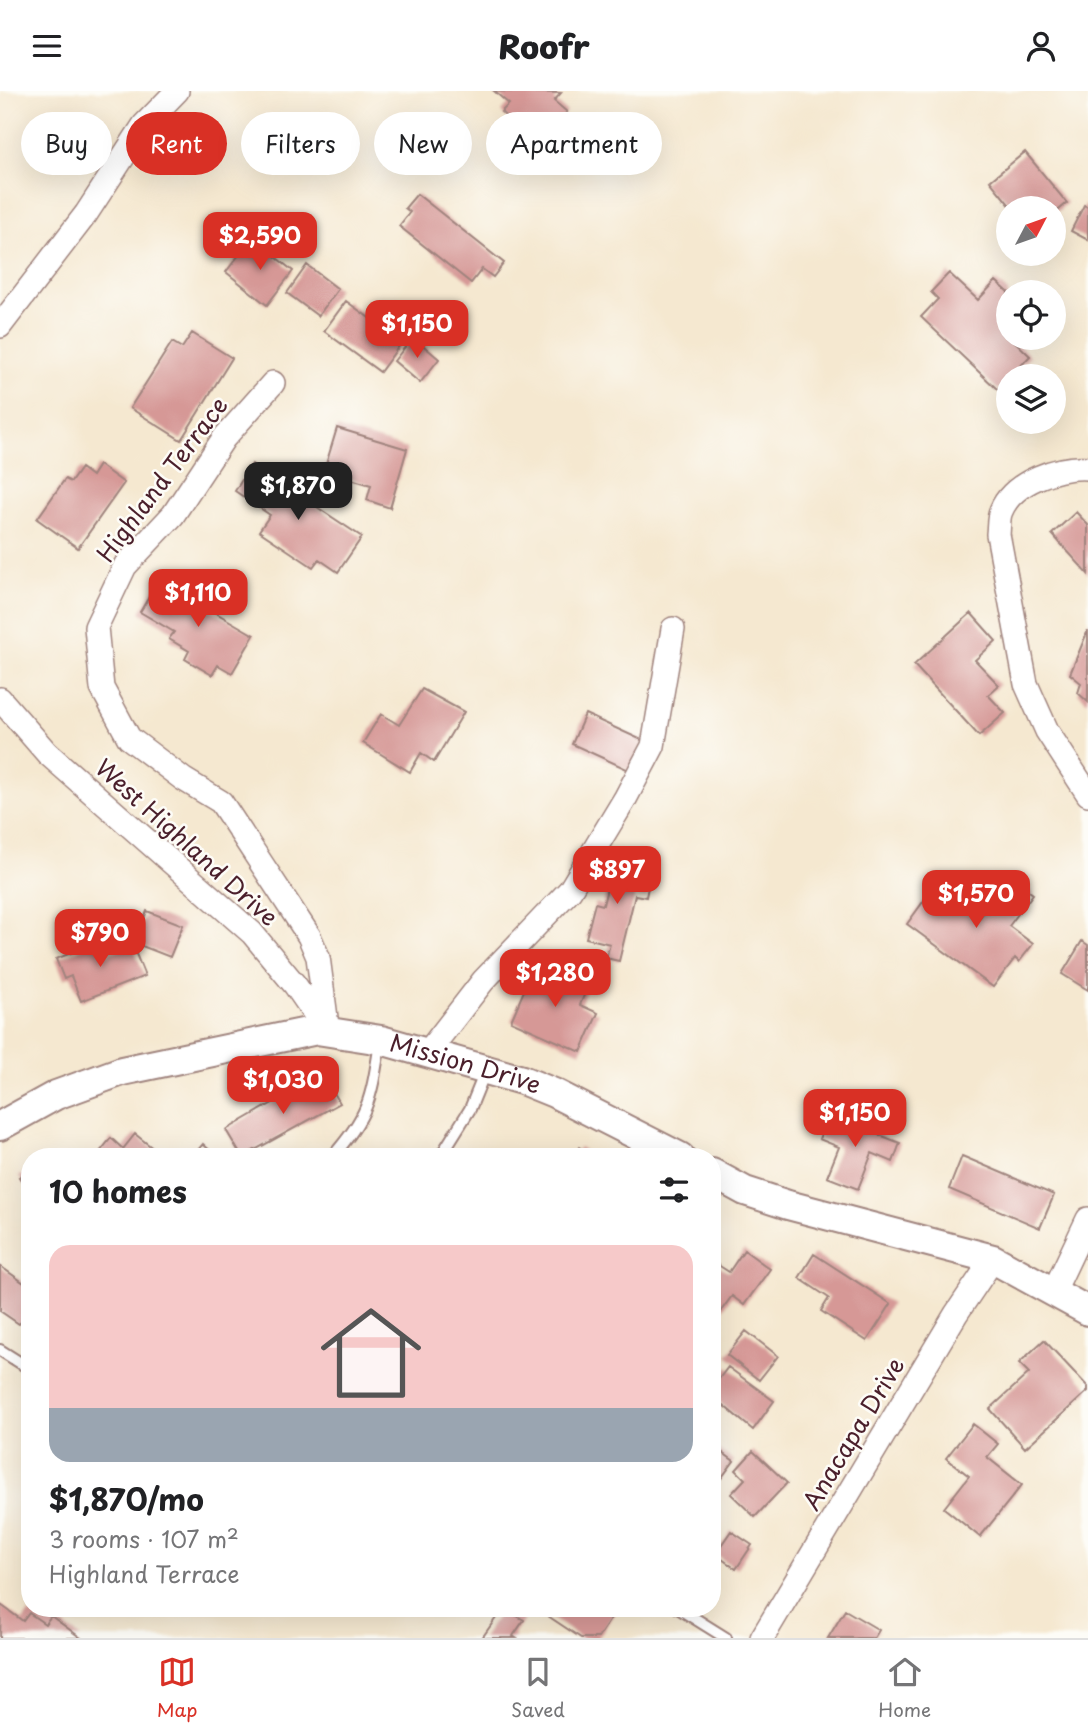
<!DOCTYPE html>
<html lang="en">
<head>
<meta charset="utf-8">
<style>
	body { margin:0; font-family:"Playpen Sans",sans-serif; background:#f2f2f2; color:#202124; height:100vh; display:flex; flex-direction:column; font-size:26px; white-space:nowrap }
	* { box-sizing:border-box; margin:0 }
	p { font-size:23px; color:#757577 }
	.icon { flex:none; width:38px; height:38px; fill:none; stroke:currentColor; stroke-width:2; stroke-linecap:round; stroke-linejoin:round }
	.map { position:relative; flex:1; overflow:hidden }
	.details { position:absolute; left:21px; top:1057px; width:700px; height:469px; display:flex; flex-direction:column; background:#fff; border-radius:28px; box-shadow:0 7px 28px #0002 }
	.details>* { flex:none }
	.top-card { position:absolute; left:21px; top:21px; width:700px; height:63px; display:flex; gap:14px }
	.needle { width:46px; rotate:49deg }
	.controls { position:absolute; left:996px; top:105px; display:grid; gap:14px }
	.controls a { display:grid; place-items:center; width:70px; height:70px; border-radius:50%; background:#fff; box-shadow:0 7px 28px #0002; font-size:35px }
	.price { position:absolute; translate:-50% -60px; padding:0 16px; border-radius:14px; background:#d93025; color:#fff; font-size:23px; line-height:46px; filter:drop-shadow(0 2px 4px #0008) }
	.price::after { content:''; position:absolute; left:50%; top:42px; width:21px; height:16px; margin-left:-10px; background:inherit; clip-path:polygon(0 0,100% 0,50% 100%) }
	.price.current { background:#222; color:#fff }
	ul { padding:0; list-style:none }
	li { display:grid; align-content:center; gap:14px; height:371px; padding:0 28px }
	li+li { border-top:2px solid #e0e0e0 }
	li span { display:grid; place-items:center; height:217px; border-radius:21px; color:#555 }
	li>.icon { margin-inline-start:auto }
	span .icon { width:126px; height:126px; fill:#fffc; stroke-width:1 }
	li b { font-size:30px }
	h2 { display:flex; justify-content:space-between; align-items:center; height:84px; padding:0 28px; font-size:30px }
	.pill { padding:0 24px; border-radius:32px; background:#fff; box-shadow:0 7px 28px #0002; font-size:24px; line-height:63px }
	.pill.current { background:#d93025; color:#fff }
	header { display:flex; justify-content:space-between; align-items:center; height:91px; padding:0 28px; background:#fff; font-size:32px; font-weight:800 }
	.tabs { display:flex; justify-content:space-around; align-items:center; height:98px; border-top:2px solid #e0e0e0; background:#fff; font-size:19px; color:#757577 }
	.tabs a { display:grid; justify-items:center; gap:4px }
	.tabs .current { color:#d93025 }
	.map>svg:first-child { display:block }
	.building { fill:#d69896 }
	.lines { fill:none; stroke-linecap:round; stroke-linejoin:round }
	.service-casing { stroke:#a0847e; stroke-width:14 }
	.minor-casing { stroke:#a0847e; stroke-width:26 }
	.tertiary-casing { stroke:#a0847e; stroke-width:32 }
	.service { stroke:#fff; stroke-width:10 }
	.minor { stroke:#fff; stroke-width:23 }
	.tertiary { stroke:#fff; stroke-width:28 }
	.labels { text-anchor:middle; stroke-width:5; stroke-linejoin:round; paint-order:stroke }
	.street-label { font-size:24px; fill:#4a1f2b; stroke:#fdfcf7 }
</style>
</head>
<body>
<header><svg class="icon" aria-label="menu" viewBox="0 0 24 24"><path d="M4 6h16M4 12h16M4 18h16"/></svg>Roofr<svg class="icon" aria-label="person" viewBox="0 0 24 24"><circle cx="12" cy="8" r="4"/><path d="M4 21q1-7 8-7t8 7"/></svg></header>
<div class="map">
<svg width="1088" height="1547" viewBox="0 0 1088 1547">
	<rect width="100%" height="100%" fill="#fdfcf7"/>
	<filter id="ink" filterUnits="userSpaceOnUse"><feTurbulence type="fractalNoise" baseFrequency=".0143" numOctaves="2"/><feDisplacementMap in="SourceGraphic" scale="14" xChannelSelector="R" yChannelSelector="G"/><feConvolveMatrix kernelMatrix="1 2 1 2 8 2 1 2 1" color-interpolation-filters="sRGB"/></filter>
	<filter id="wash" filterUnits="userSpaceOnUse"><feTurbulence type="fractalNoise" baseFrequency=".00686" numOctaves="4" result="noise"/><feDisplacementMap in="SourceGraphic" scale="28" xChannelSelector="R" yChannelSelector="G"/><feGaussianBlur stdDeviation="1.57" result="paint"/><feColorMatrix in="noise" values="0 0 0 0 0 0 0 0 0 0 0 0 0 0 0 0 0 1.4 0 .05"/><feComposite in="paint" operator="in"/></filter>
	<g filter="url(#wash)">
		<rect width="100%" height="100%" fill="#f5e8d0"/>
		<g id="blocks">
			<path class="building" d="M494,0l67,2 -7,8 13,11 -48,54 -17,-15 19,-21 -20,-18 8,-8z
				M1025,61l42,51 -13,11v-6h-42l-22,-27z
				M417,103l87,69 -11,14 -11,-8 -11,14 -72,-57 11,-14 -5,-4z
				M1084,114l4,2v33l-17,-9z
				M252,147l41,33 -26,34 -41,-33z
				M307,174l31,24 -20,27 -31,-23z
				M949,182l29,27 18,-19 12,11v35l-4,4 26,25 -32,34 -77,-73 17,-18 -7,-7z
				M346,210l29,21 8,-11 27,20 -30,41 -56,-41z
				M192,242l40,25 -51,82 -51,-32 42,-66 10,6z
				M413,246l26,22 -19,24 -26,-22z
				M337,337l70,21 -17,59 -23,-8 4,-15 -47,-14z
				M252,373l110,73 -24,35 -19,-13 -6,8 -54,-36 11,-16 -35,-24z
				M99,374l25,18 -46,65 -41,-29 28,-40 6,3 10,-14 11,8z
				M1076,421l12,13v49l-36,-40z
				M159,489l95,55 -22,38 -14,-8 -6,10 -27,-16 4,-8 -20,-12 5,-7 -34,-20z
				M971,522l25,28 -21,19 24,25 -11,10 17,18 -26,23 -65,-71z
				M1088,539v72l-10,-9 3,-10 -11,-9z
				M422,598l42,23 -30,50 -13,-9 -11,19 -47,-29 18,-29 18,11z
				M585,623l59,27 -13,30 -59,-27z
				M615,764l20,5 -3,13 18,4 -4,20 -11,-2 -16,66 -13,-3 4,-14 -24,-6 9,-35 8,2z
				M1010,786l23,17 -24,32 24,18 -14,18 -4,-4 -22,29 -86,-63 29,-40 44,33z
				M147,820l36,14 -13,32 -36,-14z
				M101,850l5,14 26,-11 13,32 -64,25 -10,-25 -7,3 -8,-20z
				M1082,850l6,4v45l-26,-16z
				M535,874l52,23 -7,17 18,8 -17,39 -70,-31z
				M323,983l17,29 -98,54 -16,-27z
				M829,1024l23,10 3,-9 20,9 -3,7 28,11 -7,19 -21,-9 -14,36 -31,-12 12,-30 -20,-8z
				M135,1043l29,23h-68l15,-19 12,11z
				M203,1053l14,13h-25z
				M579,1056l15,10h-22z
				M962,1065l92,39 -14,33 -91,-39z
				M30,1078v24l-11,-16z
				M744,1159l26,19 -26,36 -12,-9 -20,27v-62l17,11z
				M814,1163l77,50 -24,37 -46,-30 8,-13 -30,-20z
				M0,1175l27,19 3,-4v44l-7,-5 -4,4 -19,-13z
				M746,1240l32,25 -19,24 -32,-25z
				M1044,1249l44,47v4l-63,57 -35,-39 39,-36 -10,-10z
				M728,1276l46,34 -21,29 -41,-34v-8z
				M973,1333l25,20 -11,13 35,28 -42,52 -36,-29 25,-32 -23,-18z
				M712,1354l22,16 -15,20 -7,-5z
				M753,1360l34,32 -32,34 -24,-23 14,-15 -9,-9z
				M731,1440l21,14 -16,24 -21,-15z
				M1,1514l22,16 6,-8 16,11 6,-8 30,22h-81z
				M503,1517l21,12 -11,16 3,2h-34z
				M544,1517h71l2,1 -19,29h-17l-39,-26z
				M845,1519l34,20 -5,8h-46z"/>
		</g>
	</g>
	<g filter="url(#ink)">
		<use href="#blocks" fill-opacity="0" stroke="#a0847e" stroke-width="2"/>
		<g class="lines">
			<defs>
				<path id="service" d="M332,1066c38,-43 39,-59 48,-114
					M440,1066l30,-48 15,-37
					M0,1259l30,19
					M678,1517l48,30"/>
				<path id="minor" d="M0,235l86,-112 58,-89 33,-34
					M273,292l-49,55 -51,77 -48,51 -29,61 6,61 27,50 54,41 38,23 88,134 9,21 10,76
					M1088,377c-29,-2 -75,13 -87,43 -3,6 -2,16 -3,23l28,150 21,47 41,63
					M0,608l47,54 205,180 43,52 31,45
					M428,961l55,-71 87,-91 55,-91 28,-53 20,-117
					M1053,1202l35,-74
					M762,1547l194,-324 37,-55"/>
				<g id="tertiary">
					<path id="s1" d="M0,1035l56,-31 66,-24 195,-41 64,10 141,40 32,13 126,64"/>
					<path d="M712,1082l33,18 43,14 205,54 95,52"/>
				</g>
			</defs>
			<use href="#service" class="service-casing"/>
			<use href="#minor" class="minor-casing"/>
			<use href="#tertiary" class="tertiary-casing"/>
			<use href="#service" class="service"/>
			<use href="#minor" class="minor"/>
			<use href="#tertiary" class="tertiary"/>
		</g>
	</g>
	<g class="labels">
		<g class="street-label">
			<text transform="translate(163 389) rotate(-53)" y="8">Highland Terrace</text>
			<text transform="translate(186 752) rotate(42)" y="8">West Highland Drive</text>
			<text dy="8" stroke="none"><textPath href="#s1" startOffset="486">Mission Drive</textPath></text>
			<text transform="translate(854 1343) rotate(-59)" y="8">Anacapa Drive</text>
		</g>
	</g>
</svg>
<div class="controls">
<a><svg class="needle" viewBox="-14 -14 28 28"><path d="M0-13l5 13h-10z" fill="#e53935"/><path d="M0 13l5-13h-10z" fill="#757577"/></svg></a>
<a><svg class="icon" aria-label="locate" viewBox="0 0 24 24"><circle cx="12" cy="12" r="6"/><path d="M12 2v4M12 18v4M2 12h4M18 12h4"/></svg></a>
<a><svg class="icon" aria-label="layers" viewBox="0 0 24 24"><path d="M12 4l9 5-9 5-9-5zM3 14l9 5 9-5"/></svg></a>
</div>
<b class="price" style="left:260px;top:181px">$2,590</b>
<b class="price" style="left:417px;top:269px">$1,150</b>
<b class="price current" style="left:298px;top:431px">$1,870</b>
<b class="price" style="left:198px;top:538px">$1,110</b>
<b class="price" style="left:617px;top:815px">$897</b>
<b class="price" style="left:976px;top:839px">$1,570</b>
<b class="price" style="left:100px;top:878px">$790</b>
<b class="price" style="left:555px;top:918px">$1,280</b>
<b class="price" style="left:283px;top:1025px">$1,030</b>
<b class="price" style="left:855px;top:1058px">$1,150</b>
<div class="top-card">
<a class="pill">Buy</a>
<a class="pill current">Rent</a>
<a class="pill">Filters</a>
<a class="pill">New</a>
<a class="pill">Apartment</a>
</div>
<section class="details">
<h2>10 homes<svg class="icon" aria-label="filters" viewBox="0 0 24 24"><path d="M4 7h16M4 17h16"/><circle cx="9" cy="7" r="2"/><circle cx="15" cy="17" r="2"/></svg></h2>
<ul>
<li><span style="background:linear-gradient(#f6c9c9 75%,#9aa5b1 0)"><svg class="icon" aria-label="home" viewBox="0 0 24 24"><path d="M3 11l9-7 9 7M6 9v11h12V9"/></svg></span><div><b>$1,870/mo</b><p>3 rooms · 107 m²</p><p>Highland Terrace</p></div></li>
</ul>
</section>
</div>
<nav class="tabs">
<a class="current"><svg class="icon" aria-label="map" viewBox="0 0 24 24"><path d="M3 6l6-2 6 2 6-2v14l-6 2-6-2-6 2zM9 4v14M15 6v14"/></svg>Map</a>
<a><svg class="icon" aria-label="saved" viewBox="0 0 24 24"><path d="M7 4h10v16l-5-4-5 4z"/></svg>Saved</a>
<a><svg class="icon" aria-label="home" viewBox="0 0 24 24"><path d="M3 11l9-7 9 7M6 9v11h12V9"/></svg>Home</a>
</nav>
</body>
</html>
